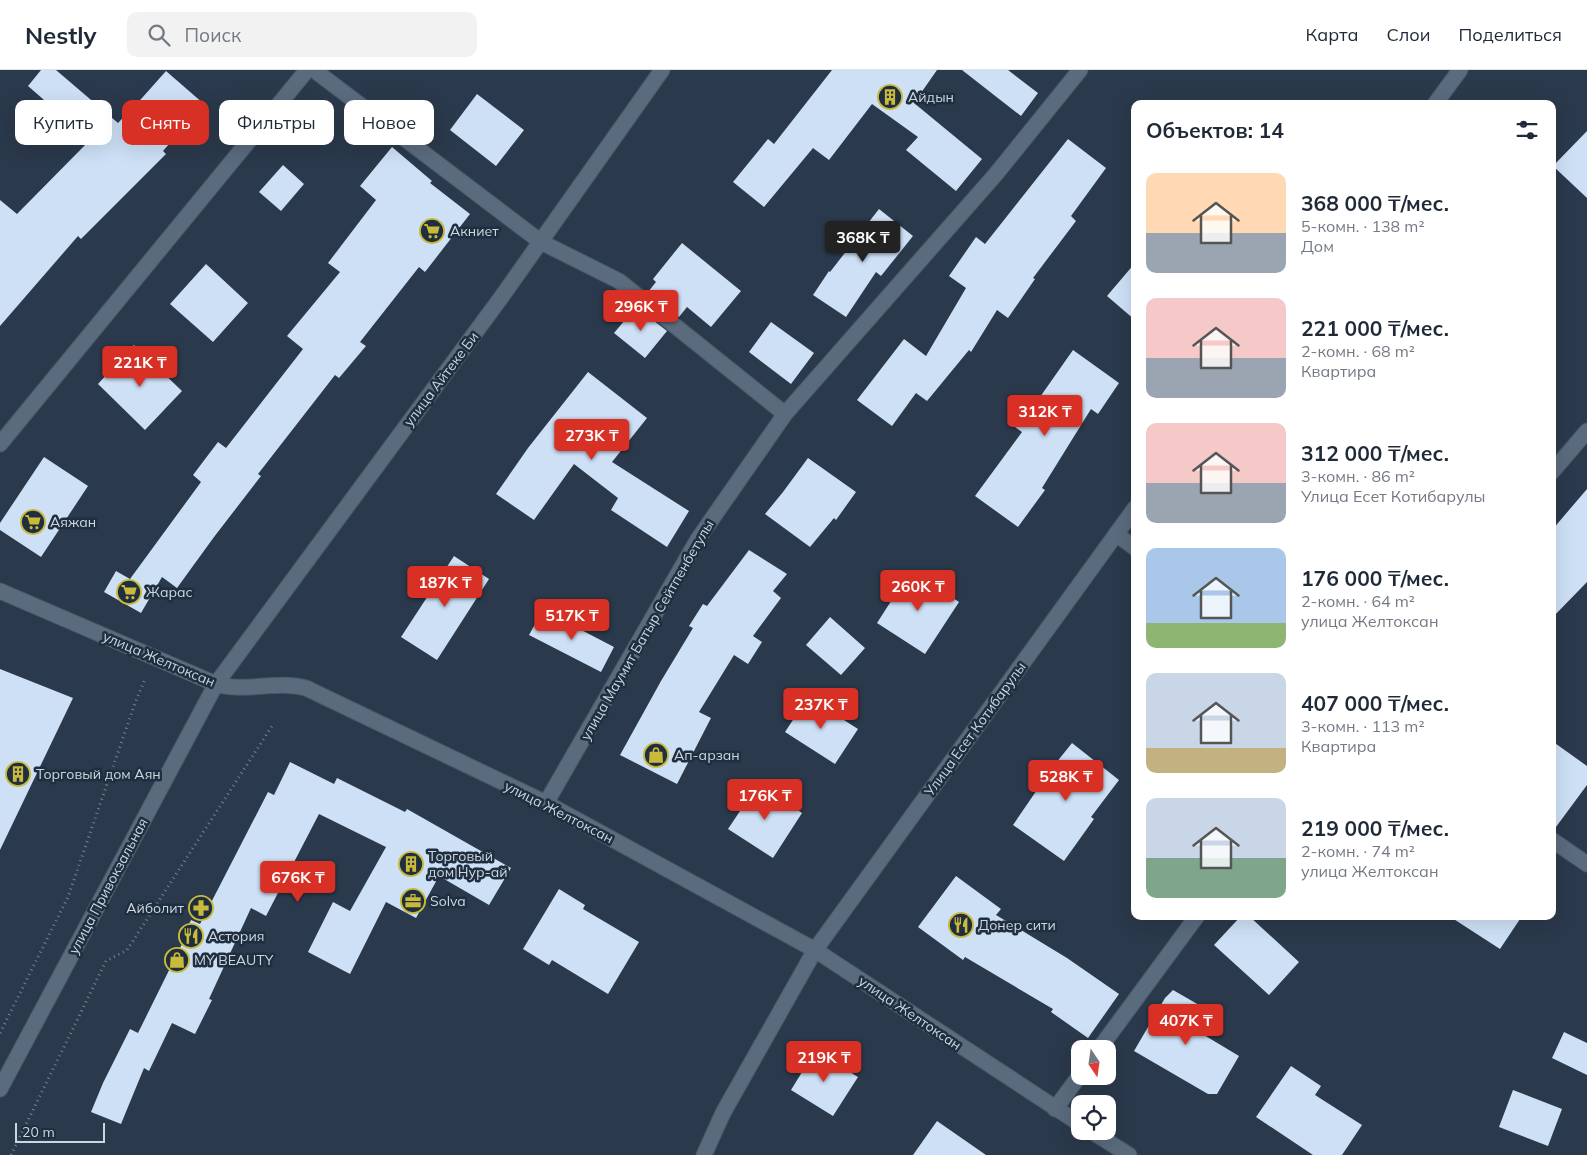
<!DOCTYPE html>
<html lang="ru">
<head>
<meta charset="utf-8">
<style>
	body { margin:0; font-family:Mulish,sans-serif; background:#f2f2f3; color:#1f2937; height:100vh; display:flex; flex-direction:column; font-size:19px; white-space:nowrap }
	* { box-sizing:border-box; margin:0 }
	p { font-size:16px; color:#747a83 }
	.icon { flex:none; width:28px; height:28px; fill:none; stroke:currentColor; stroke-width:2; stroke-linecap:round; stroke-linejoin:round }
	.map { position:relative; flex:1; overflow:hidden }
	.side { position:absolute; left:1131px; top:30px; width:425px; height:820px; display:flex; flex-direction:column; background:#fff; border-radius:10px; box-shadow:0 5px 20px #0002 }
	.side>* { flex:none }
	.top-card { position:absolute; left:15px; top:30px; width:475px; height:45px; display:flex; gap:10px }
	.needle { width:32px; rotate:167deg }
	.controls { position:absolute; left:1071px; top:970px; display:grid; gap:10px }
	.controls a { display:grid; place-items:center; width:45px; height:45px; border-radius:10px; background:#fff; box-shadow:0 5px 20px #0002; font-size:25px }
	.scale { position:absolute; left:15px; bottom:12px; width:90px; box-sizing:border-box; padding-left:5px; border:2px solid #ccd5e0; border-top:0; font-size:14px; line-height:18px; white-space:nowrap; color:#ccd5e0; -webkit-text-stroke:4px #202f40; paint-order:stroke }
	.price { position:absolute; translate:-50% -42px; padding:0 11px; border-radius:5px; background:#d93025; color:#fff; font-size:16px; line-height:32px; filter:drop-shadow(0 1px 2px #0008) }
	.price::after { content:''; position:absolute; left:50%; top:30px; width:15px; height:11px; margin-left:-8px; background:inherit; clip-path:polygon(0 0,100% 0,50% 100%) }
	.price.active { background:#222; color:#fff }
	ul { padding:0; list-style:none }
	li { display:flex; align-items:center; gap:15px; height:125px; padding:0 15px }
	li span { display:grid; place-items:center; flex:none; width:140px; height:100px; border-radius:10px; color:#555 }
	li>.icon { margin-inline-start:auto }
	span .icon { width:60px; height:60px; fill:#fffc; stroke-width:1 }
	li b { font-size:21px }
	h2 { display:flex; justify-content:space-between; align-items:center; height:60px; padding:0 15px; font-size:21px }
	.chip { padding:0 18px; border-radius:10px; background:#fff; box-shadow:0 5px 20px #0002; font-size:18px; line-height:45px }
	.chip.active { background:#d93025; color:#fff }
	header { display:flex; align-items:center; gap:30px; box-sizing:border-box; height:70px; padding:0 25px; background:#fff; border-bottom:1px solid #e0e1e3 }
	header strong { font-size:24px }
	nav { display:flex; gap:28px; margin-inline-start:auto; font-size:18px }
	.search { width:350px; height:45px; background:#f2f2f3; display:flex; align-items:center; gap:12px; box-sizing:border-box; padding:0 18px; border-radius:10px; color:#747a83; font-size:19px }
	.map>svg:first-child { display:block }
	.building { fill:#cde0f6 }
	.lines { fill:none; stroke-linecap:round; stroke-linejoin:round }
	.street-casing { stroke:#4a5665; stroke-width:17 }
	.secondary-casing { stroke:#4a5665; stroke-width:17 }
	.path { stroke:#758190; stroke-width:3; stroke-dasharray:1 4; stroke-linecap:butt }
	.street { stroke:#5a6b7e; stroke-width:15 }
	.secondary { stroke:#5a6b7e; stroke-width:15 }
	.labels { text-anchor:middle; stroke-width:5; stroke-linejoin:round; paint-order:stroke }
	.poi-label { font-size:14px; fill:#ccd5e0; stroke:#202f40; text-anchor:start }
	.street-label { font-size:14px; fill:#ccd5e0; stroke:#202f40 }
</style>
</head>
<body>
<header>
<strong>Nestly</strong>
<div class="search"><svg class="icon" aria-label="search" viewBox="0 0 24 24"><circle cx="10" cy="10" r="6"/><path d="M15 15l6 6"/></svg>Поиск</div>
<nav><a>Карта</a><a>Слои</a><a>Поделиться</a></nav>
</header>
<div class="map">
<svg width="1587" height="1085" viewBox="0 0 1587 1085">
	<rect width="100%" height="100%" fill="#2a394b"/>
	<path class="building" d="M41,0h15l62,53 24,-25 24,-27 38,33 -41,47 3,3 -85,85 -3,-3 -78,90v-126l17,14 73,-74 -62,-54z
		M832,0h105l-23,33 68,56 -26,32 -50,-41 12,-13 -46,-33 -43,56 -16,-12 -49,59 -31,-25 35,-43 6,5z
		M962,0h46l30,23 -17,23z
		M477,24l47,36 -28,36 -46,-36z
		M1587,61v67l-34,-32z
		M1068,69l38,29 -35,48 5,5 -43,57 2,1 -27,39 -11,-8 -26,42 -2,-2 -42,51 -11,-8 -24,33 -35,-26 47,-61 22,17 40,-68 -17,-12 27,-39 9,7z
		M392,77l40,34 -2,2 40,31 -45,58 -6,-5 -59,75 6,4 -27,32 -4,-3 -77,99 3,2 -47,61 -37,51 -15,-11 -21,36 -37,-21 12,-21 14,8 71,-97 -8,-7 25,-33 8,6 77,-99 -16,-13 53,-64 -12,-9 48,-63 -16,-14z
		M283,95l21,19 -23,27 -22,-19z
		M879,139l34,27 -32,40 -5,-4 -30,45 -33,-22 16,-24 1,1z
		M682,173l59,48 -30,36 -24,-20 -8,10 -31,-25 8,-10 -3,-3z
		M1135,193v57l-28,-24z
		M206,194l42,39 -35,39 -43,-38z
		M636,237l31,24 -22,27 -31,-25z
		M771,252l43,31 -23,31 -42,-32z
		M134,275l48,46 -37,39 -47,-46z
		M1073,280l46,33 -21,31 -7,-5 -49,79 3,2 -27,37 -43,-31 47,-64 -10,-7 14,-23 7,5z
		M588,302l59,46 -35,44 77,49 -22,36 -56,-37 7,-12 -44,-34 -40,56 -38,-26 32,-46z
		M44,387l44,29 -47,71 -41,-27v-7z
		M808,388l48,34 -20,28 -2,-2 -24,29 -45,-33 18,-22z
		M1587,419v93l-35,36v-88z
		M749,480l38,24 -14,17 8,7 -28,38 9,6 -14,22 -14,-9 -35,57 12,6 -34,66 -57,-29 41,-74 32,-53 -4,-2 14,-22 4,2z
		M454,486l35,23 -52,81 -36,-23z
		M911,500l48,32 -34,52 -48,-31z
		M543,540l71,37 -13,25 -72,-37z
		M830,547l35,31 -24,27 -35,-30z
		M0,599l73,29 -73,152z
		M808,627l50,32 -23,35 -50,-32z
		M1552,671l35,25v19l-34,46z
		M1072,673l47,37 -28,37 3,2 -30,42 -51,-36 39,-57z
		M290,692l44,22 3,-6 68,34 2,-3 104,59 -22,37 -50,-29 -23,42 -30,-16 -36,72 -42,-22 25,-50 17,9 36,-64 -67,-33 -53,102 -15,-8 -42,91 3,1 -17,34 -23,-11 -23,48 -5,-3 -23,56 -30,-12 12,-29 27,-54 8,4 45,-91 -2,-1 10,-21 9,4 68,-132 6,3z
		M758,714l44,29 -29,45 -45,-29z
		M956,806l45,33 -5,6 71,43 52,36 -31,44 -37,-26 2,-3 -88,-52 -2,3 -45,-33z
		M559,819l26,16 -2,4 56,33 -31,52 -56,-34 -3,5 -26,-16z
		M1241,846h8l50,46 -30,33 -55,-50z
		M1449,846h73l-22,33z
		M1173,920l33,19 -12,20 45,27 -22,38h-9l-74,-43 31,-53z
		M1564,962l23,11v32l-35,-17z
		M815,981l43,26 -25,39 -42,-26z
		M1291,996l30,20 -6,9 47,30 -20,30h-29l-57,-38z
		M1513,1020l49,19 -14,37 -49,-19z
		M937,1051l49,34h-73z"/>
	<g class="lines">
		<defs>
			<path id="street" d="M314,0l227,172 78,39 166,133
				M0,374l307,-374
				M1552,402l35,-41
				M1116,464l19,14
				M0,521l216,93 284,-385 162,-229
				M546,733l152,-264 87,-125 211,-240 84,-104
				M1552,770l35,24
				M1099,979l98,-133
				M1055,1039l25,-34
				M704,1085l19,-42 92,-163"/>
			<path id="secondary" d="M1435,34l25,-34
				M815,880l320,-442
				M0,1019l216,-405c29,9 60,-4 90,4l240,115 269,147 265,174
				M1091,1061l38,24"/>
		</defs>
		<use href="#street" class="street-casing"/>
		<use href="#secondary" class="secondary-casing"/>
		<path class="path" d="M0,963l68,-136 67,-194 10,-24
			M11,1085l95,-194 21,-11 145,-224"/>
		<use href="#street" class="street"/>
		<use href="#secondary" class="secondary"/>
	</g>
	<defs>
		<symbol id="building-ring" viewBox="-11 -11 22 22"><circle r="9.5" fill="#202f40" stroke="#caba3a" stroke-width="1.5"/><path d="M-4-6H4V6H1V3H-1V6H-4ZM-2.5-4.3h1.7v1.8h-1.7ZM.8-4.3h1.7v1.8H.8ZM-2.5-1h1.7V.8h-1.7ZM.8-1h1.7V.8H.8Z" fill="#caba3a"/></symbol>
		<symbol id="supermarket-ring" viewBox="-11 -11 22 22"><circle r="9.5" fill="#202f40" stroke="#caba3a" stroke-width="1.5"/><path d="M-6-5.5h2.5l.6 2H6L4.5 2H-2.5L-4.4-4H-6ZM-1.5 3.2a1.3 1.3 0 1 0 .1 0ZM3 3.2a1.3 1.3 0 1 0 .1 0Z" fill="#caba3a"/></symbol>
		<symbol id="shop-ring" viewBox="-11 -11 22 22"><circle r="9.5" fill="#202f40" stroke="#caba3a" stroke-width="1.5"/><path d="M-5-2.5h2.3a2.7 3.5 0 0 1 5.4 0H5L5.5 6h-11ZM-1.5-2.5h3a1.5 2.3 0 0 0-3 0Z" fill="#caba3a"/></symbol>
		<symbol id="office-ring" viewBox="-11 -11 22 22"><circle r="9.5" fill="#202f40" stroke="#caba3a" stroke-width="1.5"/><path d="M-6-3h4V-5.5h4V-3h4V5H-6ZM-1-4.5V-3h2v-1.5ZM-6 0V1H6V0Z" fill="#caba3a"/></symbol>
		<symbol id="pharmacy-ring" viewBox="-11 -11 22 22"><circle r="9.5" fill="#202f40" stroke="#caba3a" stroke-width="1.5"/><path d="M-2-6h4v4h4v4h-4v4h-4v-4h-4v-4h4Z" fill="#caba3a"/></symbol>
		<symbol id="restaurant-ring" viewBox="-11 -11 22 22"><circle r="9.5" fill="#202f40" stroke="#caba3a" stroke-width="1.5"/><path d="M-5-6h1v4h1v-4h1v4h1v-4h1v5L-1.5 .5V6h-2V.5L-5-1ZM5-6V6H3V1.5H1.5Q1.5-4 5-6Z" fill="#caba3a"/></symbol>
	</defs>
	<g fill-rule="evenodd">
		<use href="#building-ring" x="876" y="13" width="28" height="28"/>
		<use href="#supermarket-ring" x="418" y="147" width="28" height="28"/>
		<use href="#supermarket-ring" x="19" y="438" width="28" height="28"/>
		<use href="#supermarket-ring" x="115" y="508" width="28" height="28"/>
		<use href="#shop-ring" x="642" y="671" width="28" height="28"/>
		<use href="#building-ring" x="4" y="690" width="28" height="28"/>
		<use href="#building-ring" x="397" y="780" width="28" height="28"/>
		<use href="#office-ring" x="399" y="817" width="28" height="28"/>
		<use href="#pharmacy-ring" x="187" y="824" width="28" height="28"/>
		<use href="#restaurant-ring" x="947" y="841" width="28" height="28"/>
		<use href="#restaurant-ring" x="177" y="852" width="28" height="28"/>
		<use href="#shop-ring" x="163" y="876" width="28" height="28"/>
	</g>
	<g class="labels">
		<g class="poi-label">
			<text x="908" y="32">Айдын</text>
			<text x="450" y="166">Акниет</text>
			<text x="50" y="457">Аяжан</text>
			<text x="146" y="527">Жарас</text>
			<text x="674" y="690">Ап-арзан</text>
			<text x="36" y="709">Торговый дом Аян</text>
			<text x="428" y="791">Торговый<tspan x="428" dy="16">дом Нур-ай</tspan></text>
			<text x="430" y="836">Solva</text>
			<text x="184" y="843" text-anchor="end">Айболит</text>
			<text x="978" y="860">Донер сити</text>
			<text x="208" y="871">Астория</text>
			<text x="194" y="895">MY BEAUTY</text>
		</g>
		<g class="street-label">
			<text transform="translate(441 309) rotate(-53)" y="5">улица Айтеке Би</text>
			<text transform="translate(647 560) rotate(-60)" y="5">улица Маумит Батыр Сейтпенбетулы</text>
			<text transform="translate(159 589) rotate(23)" y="5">улица Желтоксан</text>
			<text transform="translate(975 659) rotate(-54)" y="5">Улица Есет Котибарулы</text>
			<text transform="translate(559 742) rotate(27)" y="5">улица Желтоксан</text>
			<text transform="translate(108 816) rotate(-62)" y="5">улица Привокзальная</text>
			<text transform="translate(910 943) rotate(34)" y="5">улица Желтоксан</text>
		</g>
	</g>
</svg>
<div class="controls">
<a><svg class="needle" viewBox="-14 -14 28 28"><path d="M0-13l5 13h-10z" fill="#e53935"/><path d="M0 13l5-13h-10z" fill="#747a83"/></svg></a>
<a><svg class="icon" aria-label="locate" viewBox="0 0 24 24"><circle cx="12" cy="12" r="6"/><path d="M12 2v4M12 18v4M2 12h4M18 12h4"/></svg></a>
</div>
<div class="scale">20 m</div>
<b class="price active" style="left:863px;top:193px">368K ₸</b>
<b class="price" style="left:641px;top:262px">296K ₸</b>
<b class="price" style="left:140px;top:318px">221K ₸</b>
<b class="price" style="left:1045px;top:367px">312K ₸</b>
<b class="price" style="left:592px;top:391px">273K ₸</b>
<b class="price" style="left:445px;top:538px">187K ₸</b>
<b class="price" style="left:918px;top:542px">260K ₸</b>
<b class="price" style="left:572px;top:571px">517K ₸</b>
<b class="price" style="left:821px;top:660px">237K ₸</b>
<b class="price" style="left:1066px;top:732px">528K ₸</b>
<b class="price" style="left:765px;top:751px">176K ₸</b>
<b class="price" style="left:298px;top:833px">676K ₸</b>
<b class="price" style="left:1186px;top:976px">407K ₸</b>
<b class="price" style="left:824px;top:1013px">219K ₸</b>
<div class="top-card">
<a class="chip">Купить</a>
<a class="chip active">Снять</a>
<a class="chip">Фильтры</a>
<a class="chip">Новое</a>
</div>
<section class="side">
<h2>Объектов: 14<svg class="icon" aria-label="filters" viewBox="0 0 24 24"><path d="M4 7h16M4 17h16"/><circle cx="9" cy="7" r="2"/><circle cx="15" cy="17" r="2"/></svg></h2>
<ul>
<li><span style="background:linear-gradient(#ffd9b3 60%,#9aa5b1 0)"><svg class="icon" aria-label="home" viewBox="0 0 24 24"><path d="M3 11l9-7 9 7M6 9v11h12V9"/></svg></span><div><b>368 000 ₸/мес.</b><p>5-комн. · 138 m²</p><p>Дом</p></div></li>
<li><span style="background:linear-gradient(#f6c9c9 60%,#9aa5b1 0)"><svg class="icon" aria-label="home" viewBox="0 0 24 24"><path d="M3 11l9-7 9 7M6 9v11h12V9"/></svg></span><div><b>221 000 ₸/мес.</b><p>2-комн. · 68 m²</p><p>Квартира</p></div></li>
<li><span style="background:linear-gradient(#f6c9c9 60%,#9aa5b1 0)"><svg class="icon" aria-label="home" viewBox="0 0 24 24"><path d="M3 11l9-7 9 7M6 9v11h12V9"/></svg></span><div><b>312 000 ₸/мес.</b><p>3-комн. · 86 m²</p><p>Улица Есет Котибарулы</p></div></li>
<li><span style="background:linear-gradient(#a9c7e8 75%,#8fb573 0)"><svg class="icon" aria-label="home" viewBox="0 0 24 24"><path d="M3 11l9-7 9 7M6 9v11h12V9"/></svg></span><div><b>176 000 ₸/мес.</b><p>2-комн. · 64 m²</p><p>улица Желтоксан</p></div></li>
<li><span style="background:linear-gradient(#c9d6e8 75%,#c2b280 0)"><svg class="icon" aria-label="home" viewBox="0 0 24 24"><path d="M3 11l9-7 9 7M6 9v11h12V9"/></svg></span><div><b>407 000 ₸/мес.</b><p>3-комн. · 113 m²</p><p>Квартира</p></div></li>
<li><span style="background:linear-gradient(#c9d6e8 60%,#7fa58c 0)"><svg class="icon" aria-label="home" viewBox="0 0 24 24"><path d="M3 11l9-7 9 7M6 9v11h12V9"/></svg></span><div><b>219 000 ₸/мес.</b><p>2-комн. · 74 m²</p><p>улица Желтоксан</p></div></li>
</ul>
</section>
</div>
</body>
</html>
